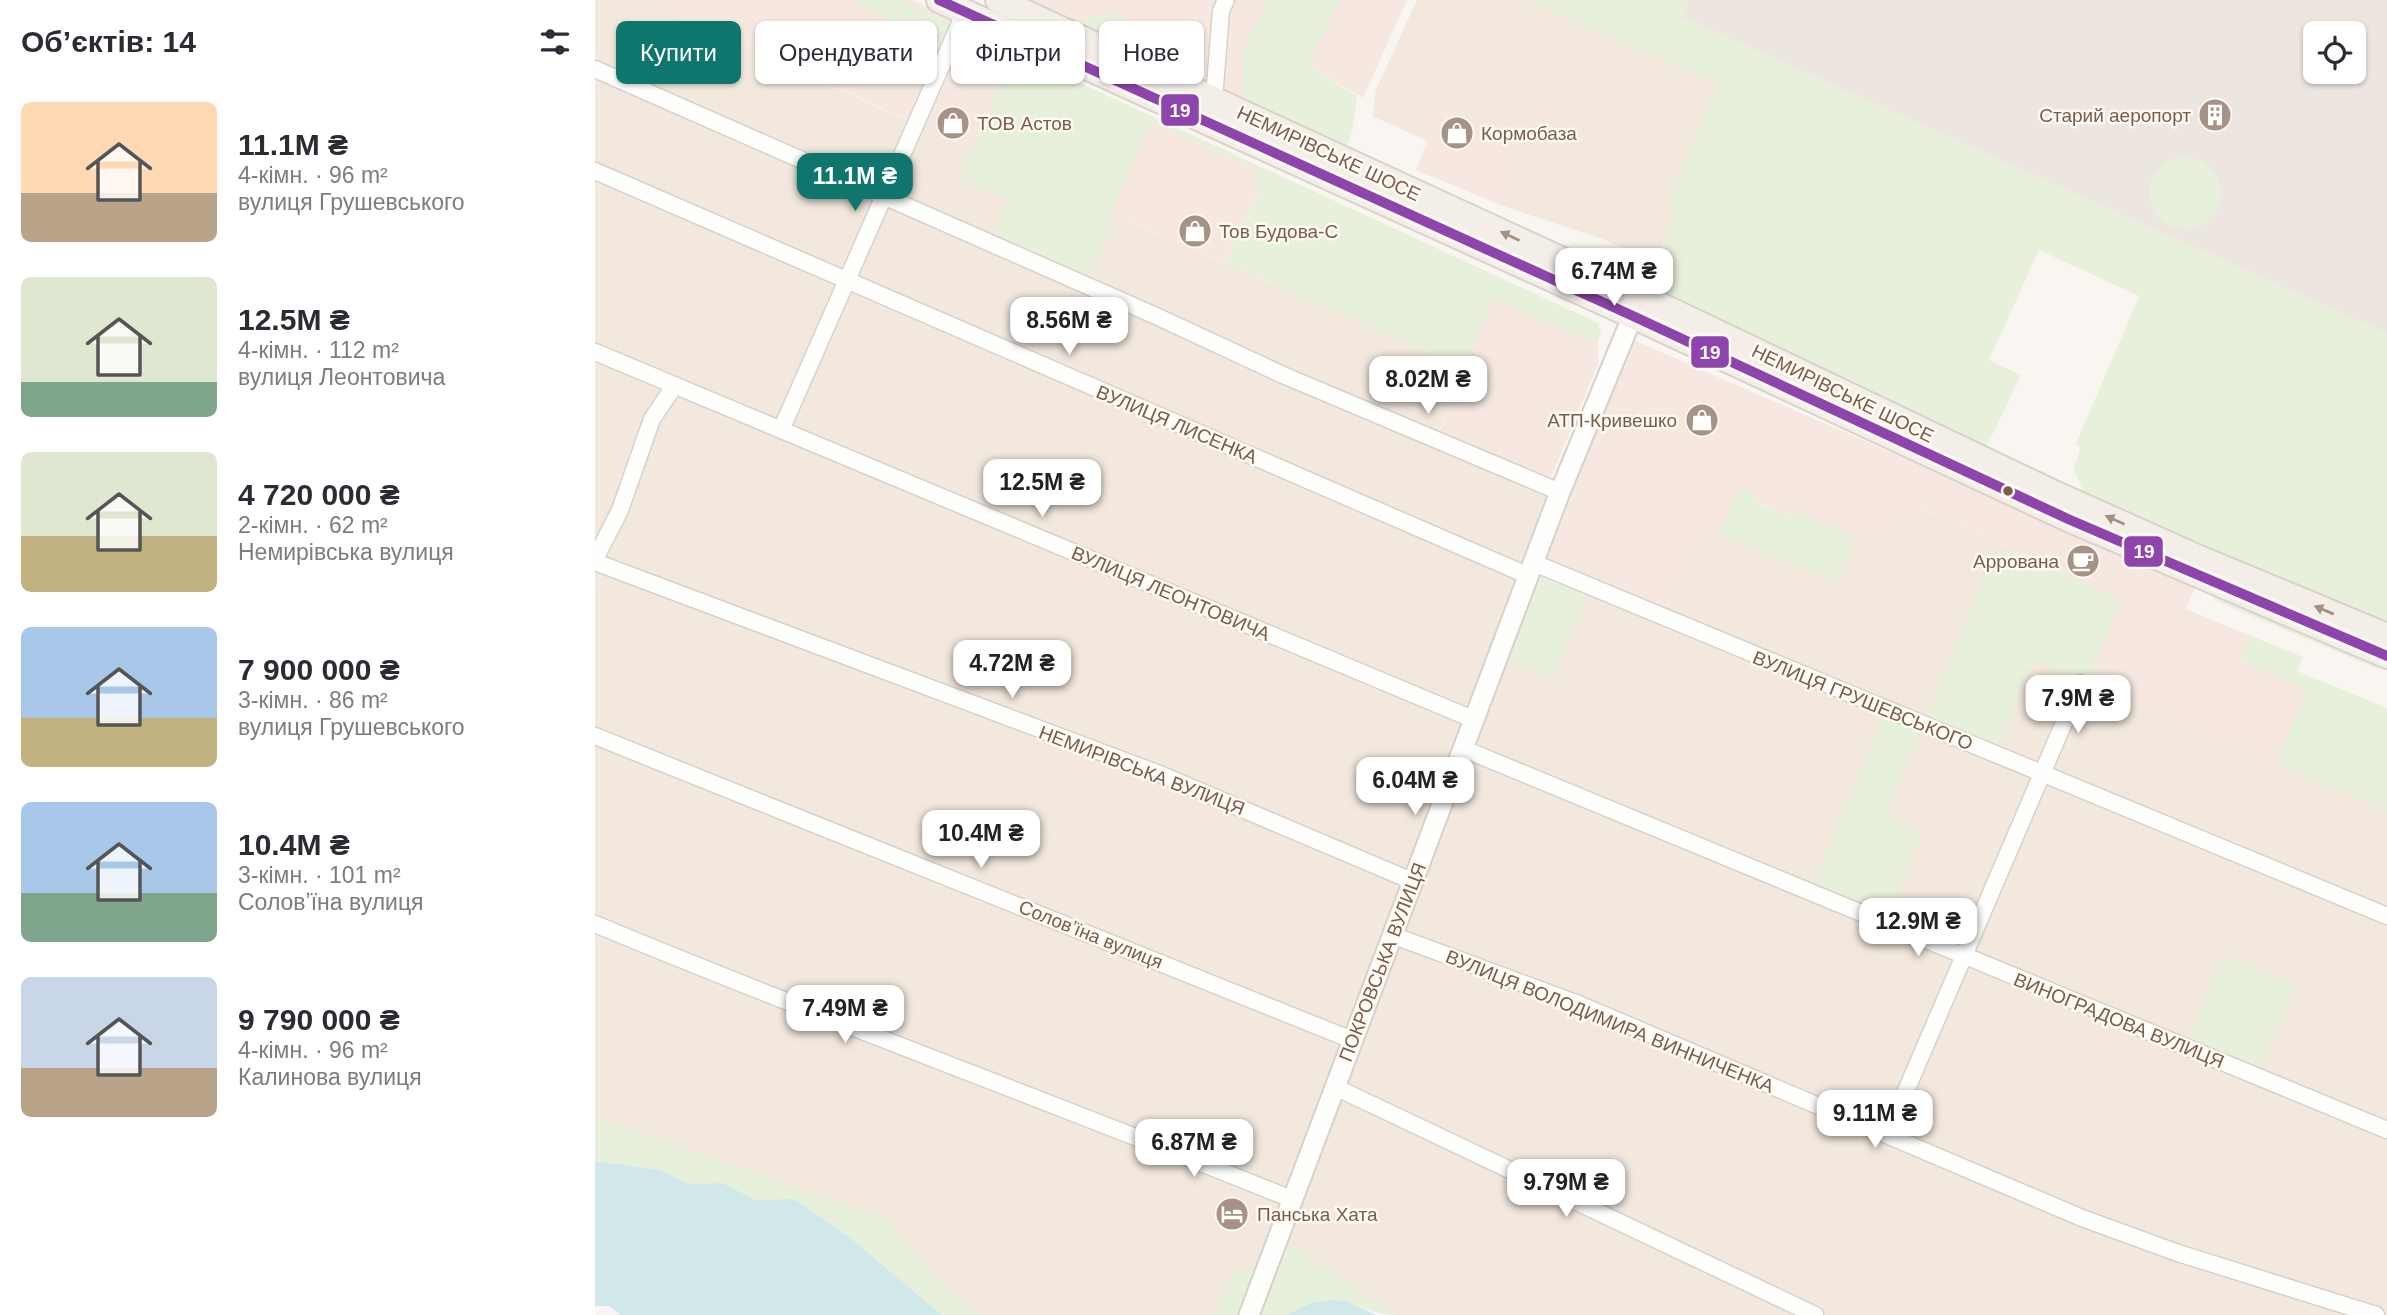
<!DOCTYPE html>
<html lang="uk">
<head>
<meta charset="utf-8">
<style>
	body { margin:0; font-family:Helvetica,sans-serif; background:#f2f2f3; color:#2b2b33; height:100vh; display:flex; flex-direction:column; font-size:26px; white-space:nowrap }
	* { box-sizing:border-box; margin:0 }
	p { font-size:23px; color:#7c7c81 }
	.icon { flex:none; width:38px; height:38px; fill:none; stroke:currentColor; stroke-width:2; stroke-linecap:round; stroke-linejoin:round }
	.map { position:relative; flex:1; overflow:hidden }
	.details { display:flex; flex-direction:column; background:#fff; width:595px }
	.details>* { flex:none }
	.hud { position:absolute; left:21px; top:21px; width:665px; height:63px; display:flex; gap:14px }
	.buttons { position:absolute; left:1708px; top:21px; display:grid; gap:14px }
	.buttons a { display:grid; place-items:center; width:63px; height:63px; border-radius:10px; background:#fff; box-shadow:0 2px 5px #0004; font-size:35px }
	.price { position:absolute; translate:-50% -60px; padding:0 16px; border-radius:14px; background:#fff; color:#222; font-size:23px; line-height:46px; filter:drop-shadow(0 2px 4px #0008) }
	.price::after { content:''; position:absolute; left:50%; top:42px; width:21px; height:16px; margin-left:-10px; background:inherit; clip-path:polygon(0 0,100% 0,50% 100%) }
	.price.on { background:#0f766e; color:#fff }
	ul { padding:0; list-style:none }
	li { display:flex; align-items:center; gap:21px; height:175px; padding:0 21px }
	li span { display:grid; place-items:center; flex:none; width:196px; height:140px; border-radius:10px; color:#555 }
	li>.icon { margin-inline-start:auto }
	span .icon { width:84px; height:84px; fill:#fffc; stroke-width:1 }
	li b { font-size:30px }
	h2 { display:flex; justify-content:space-between; align-items:center; height:84px; padding:0 21px; font-size:30px }
	.pill { padding:0 24px; border-radius:10px; background:#fff; box-shadow:0 2px 5px #0004; font-size:24px; line-height:63px }
	.pill.on { background:#0f766e; color:#fff }
	main { display:flex; flex:1; min-height:0 }
	.map>svg:first-child { display:block }
	.residential { fill:#f2e8de }
	.commercial { fill:#f6e8e1 }
	.industrial { fill:#ede5e0; fill-rule:evenodd }
	.green { fill:#e7f0db }
	.water { fill:#d0e8ea }
	.lines { fill:none; stroke-linecap:round; stroke-linejoin:round }
	.minor-casing { stroke:#d7d1cb; stroke-width:19 }
	.tertiary-casing { stroke:#d7d1cb; stroke-width:23 }
	.primary-casing { stroke:#dad1cc; stroke-width:28 }
	.minor { stroke:#fefefd; stroke-width:16 }
	.tertiary { stroke:#fefefd; stroke-width:19 }
	.primary { stroke:#f3eee8; stroke-width:24 }
	.bus-1-casing { stroke:#fffaf3; stroke-width:16 }
	.bus-1 { stroke:#8e44ad; stroke-width:10 }
	.oneway { fill:#a48f83 }
	.bus-dot { fill:#7a5c4d; stroke:#fffaf3; stroke-width:2.5 }
	.labels { text-anchor:middle; stroke-width:5; stroke-linejoin:round; paint-order:stroke }
	.poi-label { font-size:19px; fill:#7a5c4d; stroke:#fffaf3; text-anchor:start }
	.street-label { font-size:19px; fill:#7a5c4d; stroke:#fffaf3 }
	.line-badge { stroke:#fffaf3; stroke-width:2.5 }
	.badge-label { font-size:19px; text-anchor:middle; font-weight:bold; fill:#fff }
</style>
</head>
<body>
<main>
<section class="details">
<h2>Об’єктів: 14<svg class="icon" aria-label="filters" viewBox="0 0 24 24"><path d="M4 7h16M4 17h16"/><circle cx="9" cy="7" r="2"/><circle cx="15" cy="17" r="2"/></svg></h2>
<ul>
<li><span style="background:linear-gradient(#ffd9b3 65%,#b9a48a 0)"><svg class="icon" aria-label="home" viewBox="0 0 24 24"><path d="M3 11l9-7 9 7M6 9v11h12V9"/></svg></span><div><b>11.1M ₴</b><p>4-кімн. · 96 m²</p><p>вулиця Грушевського</p></div></li>
<li><span style="background:linear-gradient(#dfe7d0 75%,#7fa58c 0)"><svg class="icon" aria-label="home" viewBox="0 0 24 24"><path d="M3 11l9-7 9 7M6 9v11h12V9"/></svg></span><div><b>12.5M ₴</b><p>4-кімн. · 112 m²</p><p>вулиця Леонтовича</p></div></li>
<li><span style="background:linear-gradient(#dfe7d0 60%,#c2b280 0)"><svg class="icon" aria-label="home" viewBox="0 0 24 24"><path d="M3 11l9-7 9 7M6 9v11h12V9"/></svg></span><div><b>4 720 000 ₴</b><p>2-кімн. · 62 m²</p><p>Немирівська вулиця</p></div></li>
<li><span style="background:linear-gradient(#a9c7e8 65%,#c2b280 0)"><svg class="icon" aria-label="home" viewBox="0 0 24 24"><path d="M3 11l9-7 9 7M6 9v11h12V9"/></svg></span><div><b>7 900 000 ₴</b><p>3-кімн. · 86 m²</p><p>вулиця Грушевського</p></div></li>
<li><span style="background:linear-gradient(#a9c7e8 65%,#7fa58c 0)"><svg class="icon" aria-label="home" viewBox="0 0 24 24"><path d="M3 11l9-7 9 7M6 9v11h12V9"/></svg></span><div><b>10.4M ₴</b><p>3-кімн. · 101 m²</p><p>Соловʼїна вулиця</p></div></li>
<li><span style="background:linear-gradient(#c9d6e8 65%,#b9a48a 0)"><svg class="icon" aria-label="home" viewBox="0 0 24 24"><path d="M3 11l9-7 9 7M6 9v11h12V9"/></svg></span><div><b>9 790 000 ₴</b><p>4-кімн. · 96 m²</p><p>Калинова вулиця</p></div></li>
</ul>
</section>
<div class="map">
<svg width="1792" height="1315" viewBox="0 0 1792 1315">
	<rect width="100%" height="100%" fill="#f9f5f0"/>
	<path class="residential" d="M0,0h46l331,150 36,49 80,79 28,-62 349,152 -32,78 114,47 2,8 152,25 135,56 19,-45 55,-14 8,-16 203,93 -33,82 299,129v504h-991l-118,-78 -13,34 -31,-1 -20,45h-233l-30,-20 -67,-76 -289,-102z
		M822,0h109l194,84 -50,111 3,27 -18,39 -55,-23 -97,-32 20,-63 -84,-33 -11,31 -56,-25 4,-26z"/>
	<path class="commercial" d="M46,0h272l36,17 3,5 -44,98z
		M433,0h240l-25,51v55z
		M745,0h67l-44,98 -56,-33z
		M361,42l52,25 -36,83 -52,-24z
		M844,110l85,33 -21,63 -87,-36z
		M557,122l106,49 1,18 -34,74 -115,-50z
		M898,298l93,41 12,1v24l-48,116 -110,-49z
		M1029,336l572,249 -10,24 65,27 -11,25 67,28 -31,74 -189,-81 34,-82 -202,-93 -9,16 -55,14 -62,-27 -3,6 -33,-14 -18,-13 -20,45 -19,-8 -37,91 -129,-54z"/>
	<path class="industrial" d="M1088,0h704v334l-705,-317 6,-15zM1720,33h39v39h-39z"/>
	<path class="green" d="M262,0h44l697,323 3,11 -3,6 -12,-1 -93,-40 -28,69 -240,-105 34,-73 -8,-6 7,-13 -106,-48 -42,90 6,3 -28,62 -95,-43 15,-36 -49,-21 50,-113 -62,-29 -5,9 -87,-42z
		M673,0h72l-33,65 50,31 -5,36 -5,13 -13,-1 -91,-38v-56z
		M931,0h157l5,2 -6,15 705,317v290l-303,-131 -10,-23 6,-22 -4,-4 63,-148 -100,-46 -50,110 32,15 -36,75 -341,-161 29,-67 -3,-27 49,-111z
		M522,14l45,22 8,28 -91,-41 8,-6z
		M1554 193a36 36 0 1 1 72 0a36 36 0 1 1-72 0Z
		M1144,488l17,8 1,7 33,13 3,-6 62,27 -19,45 -117,-48z
		M1419,551l107,49 -34,82 -53,-21 -39,94 -72,-29 -38,89 37,18 -38,90 -75,-30 77,-182 37,15 71,-173z
		M939,563l56,23 -37,92 -53,-23z
		M1617,595l171,71 -5,3 -164,-69z
		M1656,636l52,21 -6,14 90,37v103l-111,-48 31,-74 -67,-28z
		M1628,955l72,30 -39,91 -70,-29z
		M0,1117l290,102 66,76 30,20h-39l-93,-78 -55,-38 -39,1 -32,-17 -34,1 -28,-14 -66,-9z
		M683,1237l118,78c-25,0 -39,-14 -63,-15 -19,-1 -30,11 -47,15 -21,0 -50,0 -72,0l20,-46 31,2z"/>
	<path class="water" d="M0,1161l66,9 28,14 34,-1 32,17 39,-1 55,38 93,78h-321l-12,-9h-14z
		M734,1300l18,1 29,14h-89l24,-12z"/>
	<g class="lines">
		<defs>
			<path id="minor" d="M0,69l561,247 127,59 277,117
				M619,99l7,-88 5,-11
				M0,171l934,405
				M0,352l880,368
				M186,430l184,-418
				M0,559l25,-49 32,-91 23,-34
				M0,562l567,213 250,106
				M939,563l853,353
				M0,736l757,304
				M869,749l923,381
				M0,924c230,96 465,181 696,275
				M797,935l189,70 501,213 96,35 198,62
				M740,1087l480,228
				M1292,1135l194,-452"/>
			<path id="tertiary" d="M654,1315l311,-823 78,-189"/>
			<path id="primary" d="M344,0l694,316 435,203 319,137
				M403,0l643,296 413,197 143,64 190,79"/>
		</defs>
		<use href="#minor" class="minor-casing"/>
		<use href="#tertiary" class="tertiary-casing"/>
		<use href="#primary" class="primary-casing"/>
		<use href="#minor" class="minor"/>
		<use href="#tertiary" class="tertiary"/>
		<use href="#primary" class="primary"/>
		<defs>
			<path id="bus-1" d="M344,0l694,316 435,203 319,137"/>
		</defs>
		<use href="#bus-1" class="bus-1-casing"/>
		<use href="#bus-1" class="bus-1"/>
	</g>
	<defs><path id="oneway-solid" d="M-6-.8H1V-3.2L6.5 0L1 3.2V.8H-6Z" transform="scale(1.75)"/></defs>
	<g class="oneway">
		<use href="#oneway-solid" transform="translate(915 236) rotate(-155)"/>
		<use href="#oneway-solid" transform="translate(1520 520) rotate(-156)"/>
		<use href="#oneway-solid" transform="translate(1729 610) rotate(-157)"/>
	</g>
	<defs>
		<symbol id="building-disc" viewBox="-11 -11 22 22"><circle r="9.5" fill="#a69286" stroke="#fffaf3"/><path d="M-4-6H4V6H1V3H-1V6H-4ZM-2.5-4.3h1.7v1.8h-1.7ZM.8-4.3h1.7v1.8H.8ZM-2.5-1h1.7V.8h-1.7ZM.8-1h1.7V.8H.8Z" fill="#fff"/></symbol>
		<symbol id="shop-disc" viewBox="-11 -11 22 22"><circle r="9.5" fill="#a69286" stroke="#fffaf3"/><path d="M-5-2.5h2.3a2.7 3.5 0 0 1 5.4 0H5L5.5 6h-11ZM-1.5-2.5h3a1.5 2.3 0 0 0-3 0Z" fill="#fff"/></symbol>
		<symbol id="cafe-disc" viewBox="-11 -11 22 22"><circle r="9.5" fill="#a69286" stroke="#fffaf3"/><path d="M-5.5-4.5H6V0H3Q3 3.5 0 3.5H-2.5Q-5.5 3.5-5.5 0ZM3-3.2v2h1.7v-2ZM-6 4.5H4V6H-6Z" fill="#fff"/></symbol>
		<symbol id="hotel-disc" viewBox="-11 -11 22 22"><circle r="9.5" fill="#a69286" stroke="#fffaf3"/><path d="M-6-4.5h1.5V1H6V5H4.5V3h-9V5H-6ZM-4 0a1.8 1.8 0 1 1 3.6 0ZM.5 0V-2.5h3Q6-2.5 6 0Z" fill="#fff"/></symbol>
	</defs>
	<g fill-rule="evenodd">
		<use href="#building-disc" x="1601" y="96" width="38" height="38"/>
		<use href="#shop-disc" x="339" y="104" width="38" height="38"/>
		<use href="#shop-disc" x="843" y="114" width="38" height="38"/>
		<use href="#shop-disc" x="581" y="212" width="38" height="38"/>
		<use href="#shop-disc" x="1088" y="401" width="38" height="38"/>
		<use href="#cafe-disc" x="1469" y="542" width="38" height="38"/>
		<use href="#hotel-disc" x="618" y="1195" width="38" height="38"/>
	</g>
	<circle class="bus-dot" cx="1413" cy="491" r="6"/>
	<g class="labels">
		<g class="poi-label">
			<text x="1596" y="122" text-anchor="end">Старий аеропорт</text>
			<text x="382" y="130">ТОВ Астов</text>
			<text x="886" y="140">Кормобаза</text>
			<text x="624" y="238">Тов Будова-С</text>
			<text x="1082" y="427" text-anchor="end">АТП-Кривешко</text>
			<text x="1464" y="568" text-anchor="end">Аррована</text>
			<text x="662" y="1221">Панська Хата</text>
		</g>
		<g class="street-label">
			<text transform="translate(734 153) rotate(25)" y="7">НЕМИРІВСЬКЕ ШОСЕ</text>
			<text transform="translate(1248 393) rotate(26)" y="7">НЕМИРІВСЬКЕ ШОСЕ</text>
			<text transform="translate(582 424) rotate(23)" y="7">ВУЛИЦЯ ЛИСЕНКА</text>
			<text transform="translate(576 593) rotate(23)" y="7">ВУЛИЦЯ ЛЕОНТОВИЧА</text>
			<text transform="translate(1268 700) rotate(22)" y="7">ВУЛИЦЯ ГРУШЕВСЬКОГО</text>
			<text transform="translate(547 770) rotate(21)" y="7">НЕМИРІВСЬКА ВУЛИЦЯ</text>
			<text transform="translate(496 934) rotate(22)" y="7">Соловʼїна вулиця</text>
			<text transform="translate(787 962) rotate(-69)" y="7">ПОКРОВСЬКА ВУЛИЦЯ</text>
			<text transform="translate(1524 1020) rotate(22)" y="7">ВИНОГРАДОВА ВУЛИЦЯ</text>
			<text transform="translate(1015 1021) rotate(22)" y="7">ВУЛИЦЯ ВОЛОДИМИРА ВИННИЧЕНКА</text>
		</g>
	</g>
	<g class="line-badge">
		<rect x="565" y="93" width="40" height="34" rx="7" fill="#8e44ad"/>
		<rect x="1095" y="335" width="40" height="34" rx="7" fill="#8e44ad"/>
		<rect x="1528" y="535" width="41" height="33" rx="7" fill="#8e44ad"/>
	</g>
	<g class="badge-label">
		<text x="585" y="117">19</text>
		<text x="1115" y="359">19</text>
		<text x="1549" y="558">19</text>
	</g>
</svg>
<div class="buttons">
<a><svg class="icon" aria-label="locate" viewBox="0 0 24 24"><circle cx="12" cy="12" r="6"/><path d="M12 2v4M12 18v4M2 12h4M18 12h4"/></svg></a>
</div>
<b class="price on" style="left:260px;top:213px">11.1M ₴</b>
<b class="price" style="left:1019px;top:308px">6.74M ₴</b>
<b class="price" style="left:474px;top:357px">8.56M ₴</b>
<b class="price" style="left:833px;top:416px">8.02M ₴</b>
<b class="price" style="left:447px;top:519px">12.5M ₴</b>
<b class="price" style="left:417px;top:700px">4.72M ₴</b>
<b class="price" style="left:1483px;top:735px">7.9M ₴</b>
<b class="price" style="left:820px;top:817px">6.04M ₴</b>
<b class="price" style="left:386px;top:870px">10.4M ₴</b>
<b class="price" style="left:1323px;top:958px">12.9M ₴</b>
<b class="price" style="left:250px;top:1045px">7.49M ₴</b>
<b class="price" style="left:1280px;top:1150px">9.11M ₴</b>
<b class="price" style="left:599px;top:1179px">6.87M ₴</b>
<b class="price" style="left:971px;top:1219px">9.79M ₴</b>
<div class="hud">
<a class="pill on">Купити</a>
<a class="pill">Орендувати</a>
<a class="pill">Фільтри</a>
<a class="pill">Нове</a>
</div>
</div>
</main>
</body>
</html>
